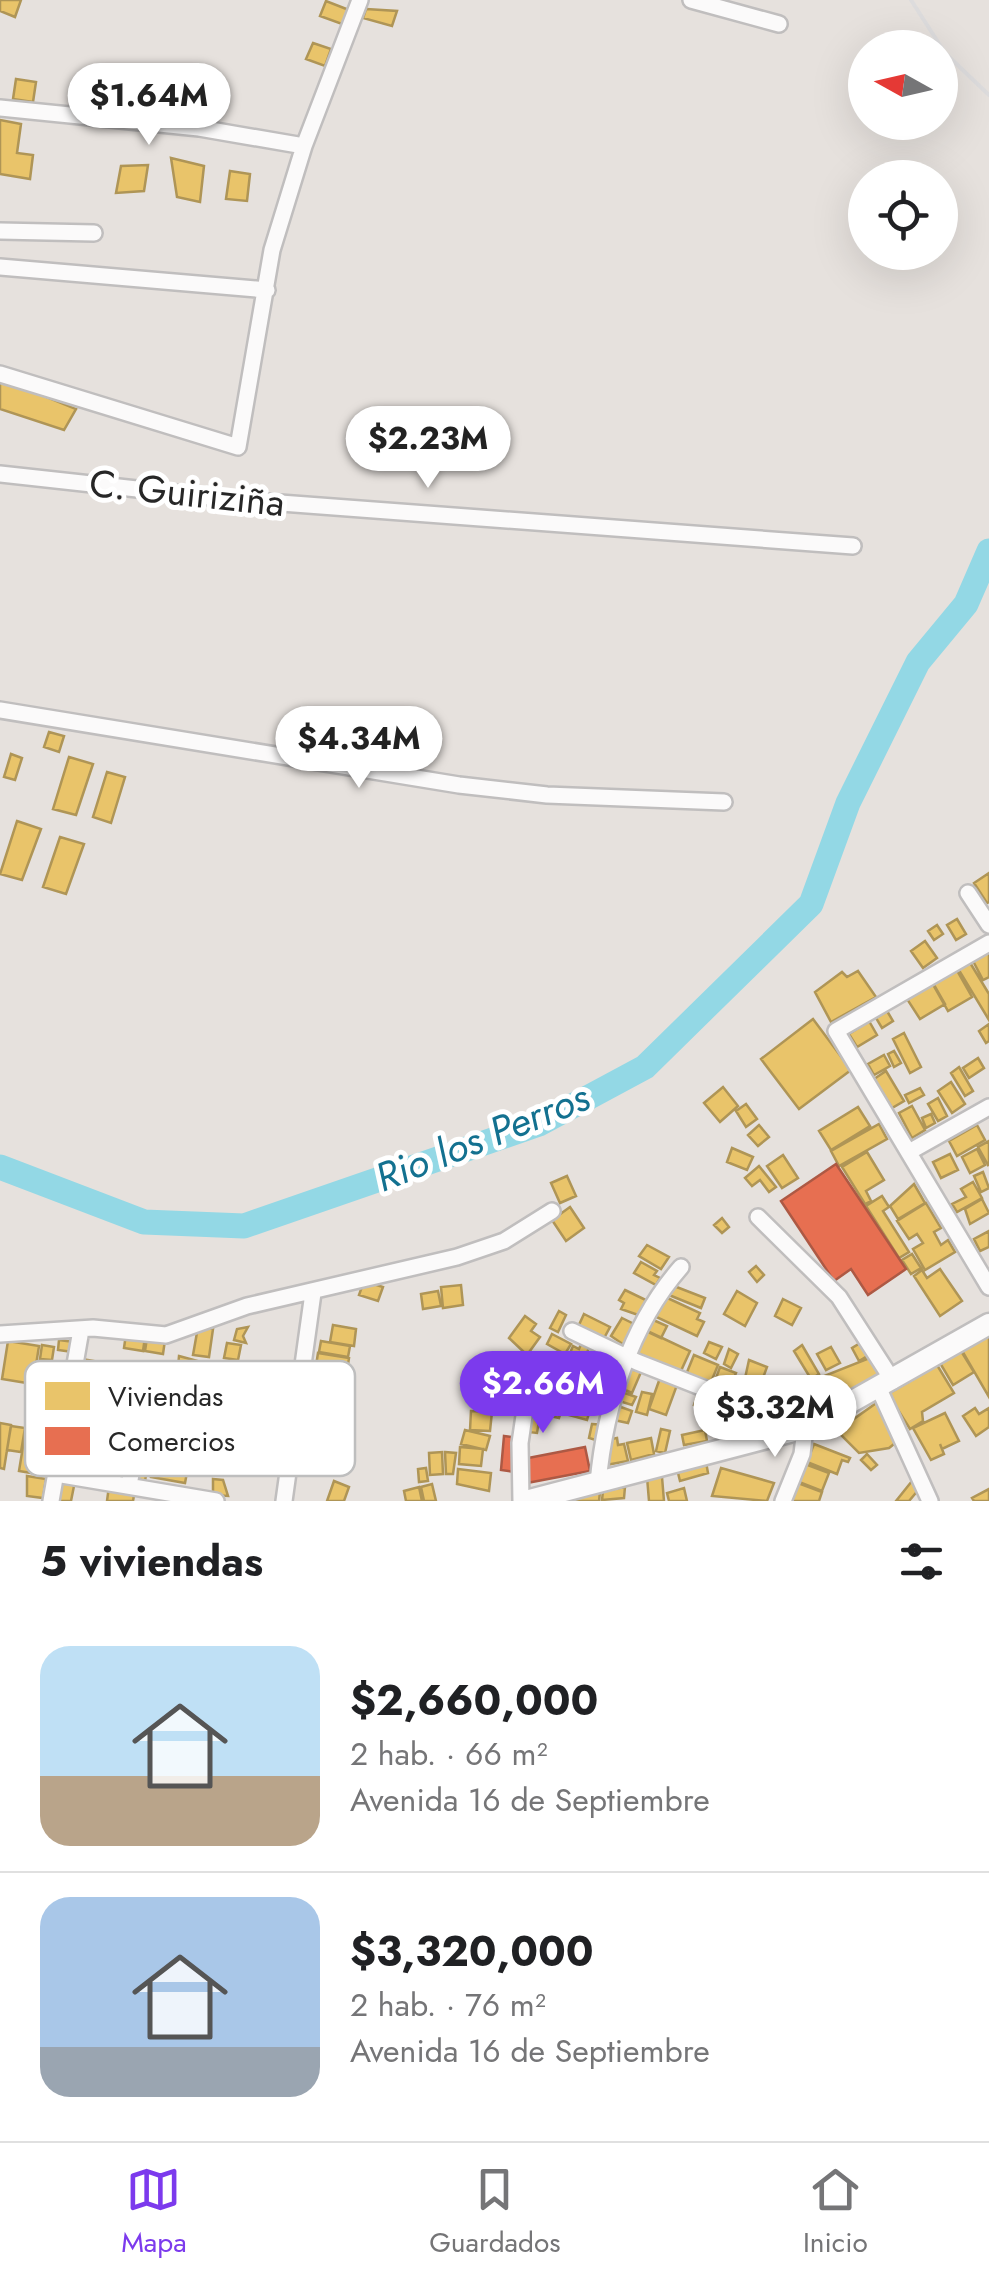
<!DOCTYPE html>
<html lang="es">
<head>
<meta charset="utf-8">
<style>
	body { margin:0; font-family:Jost,sans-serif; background:#f2f2f2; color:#202124; height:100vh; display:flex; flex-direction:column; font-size:38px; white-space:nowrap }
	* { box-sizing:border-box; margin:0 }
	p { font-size:32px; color:#757577 }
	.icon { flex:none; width:55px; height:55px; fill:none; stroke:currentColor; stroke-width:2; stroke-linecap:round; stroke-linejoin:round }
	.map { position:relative; height:1501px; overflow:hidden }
	.panel { display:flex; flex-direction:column; background:#fff; flex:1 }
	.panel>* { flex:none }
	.needle { width:65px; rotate:278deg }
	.buttons { position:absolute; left:848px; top:30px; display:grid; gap:20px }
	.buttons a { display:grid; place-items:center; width:110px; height:110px; border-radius:50%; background:#fff; box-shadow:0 10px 40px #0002; font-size:50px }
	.price { position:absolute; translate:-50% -85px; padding:0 22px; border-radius:35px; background:#fff; color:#222; font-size:32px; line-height:65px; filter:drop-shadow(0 2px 5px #0008) }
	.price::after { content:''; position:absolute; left:50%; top:60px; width:30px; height:22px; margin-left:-15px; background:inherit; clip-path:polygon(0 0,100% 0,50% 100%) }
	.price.selected { background:#7c3aed; color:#fff }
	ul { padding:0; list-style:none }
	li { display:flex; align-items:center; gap:30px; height:250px; padding:0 40px }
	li+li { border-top:2px solid #e0e0e0 }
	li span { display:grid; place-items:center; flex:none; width:280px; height:200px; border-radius:30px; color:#555 }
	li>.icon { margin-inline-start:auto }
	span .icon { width:120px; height:120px; fill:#fffc; stroke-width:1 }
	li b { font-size:42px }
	h2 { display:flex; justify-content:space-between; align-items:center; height:120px; padding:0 40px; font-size:42px }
	.menu { display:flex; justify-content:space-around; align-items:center; height:140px; border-top:2px solid #e0e0e0; background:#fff; font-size:28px; color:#757577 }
	.menu a { display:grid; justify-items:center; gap:5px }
	.menu .selected { color:#7c3aed }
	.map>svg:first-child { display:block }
	.homes { fill:#e9c46a; stroke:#af9556; stroke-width:2.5 }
	.shops { fill:#e76f51; stroke:#ad5944; stroke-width:2.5 }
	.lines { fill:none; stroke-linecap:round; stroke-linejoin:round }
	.river { stroke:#93d8e5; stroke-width:25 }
	.minor-casing { stroke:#c0bebe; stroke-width:20 }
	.tertiary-casing { stroke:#c0bebe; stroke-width:25 }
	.minor { stroke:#fbfafa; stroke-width:15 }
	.tertiary { stroke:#fbfafa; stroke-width:20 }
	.rail { stroke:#dddcdd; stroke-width:4 }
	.labels { text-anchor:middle; stroke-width:10; stroke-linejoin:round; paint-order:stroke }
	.street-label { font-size:38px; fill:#272727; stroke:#fff }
	.water-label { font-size:40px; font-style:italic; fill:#137190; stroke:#fff }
	.key { fill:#fff; stroke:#bebebe; stroke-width:2.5 }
	.key-label { font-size:28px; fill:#272727 }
</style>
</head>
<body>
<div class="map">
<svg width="989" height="1501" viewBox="0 0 989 1501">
	<rect width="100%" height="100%" fill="#e6e1dd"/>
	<path class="homes" d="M0,0h21l-6,17 -15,-6z
		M326,1l23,9 -7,14 -22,-8z
		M366,9l31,2 -5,15 -29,-8z
		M313,43l18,6 -6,17 -19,-7z
		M16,79l20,3 -3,20 -20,-3z
		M0,120l21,4 -4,29 16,2 -3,24 -30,-5z
		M171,158l33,8 -4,36 -23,-5z
		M148,165l-4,26 -28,2 5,-27z
		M230,171l20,3 -3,27 -21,-2z
		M0,378l76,31 -12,21 -64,-21z
		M49,732l15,4 -5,16 -15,-5z
		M11,754l11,4 -7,22 -11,-3z
		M69,757l24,7 -17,51 -23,-6z
		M107,772l18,5 -14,46 -18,-6z
		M17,821l24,8 -19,51 -22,-6z
		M60,837l24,7 -18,50 -23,-7z
		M989,873v29l-2,1 -13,-20z
		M957,919l9,15 -10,6 -9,-15z
		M937,925l6,9 -9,6 -6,-9z
		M925,941l12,17 -14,10 -12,-17z
		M989,949v28l-6,3 -11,-21z
		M969,961l20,33v26l-32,-53z
		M955,967l17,30 -24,14 -17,-30z
		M858,971l18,26 -45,25 -16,-30 27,-20 5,5z
		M933,983l12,21 -25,15 -13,-20z
		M887,1011l6,10 -11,7 -6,-10z
		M813,1019l38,51 -52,39 -38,-50z
		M869,1021l8,14 -20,12 -8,-13z
		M989,1024v17l-3,2 -7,-12z
		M904,1033l17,34 -11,6 -17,-34z
		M894,1051l7,12 -7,4 -6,-13z
		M884,1055l6,11 -16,9 -6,-11z
		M978,1058l6,10 -15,10 -6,-10z
		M959,1067l14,24 -8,5 -14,-23z
		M886,1071l18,30 -12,7 -18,-29z
		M951,1082l14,22 -13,9 -14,-22z
		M723,1087l15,19 -18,16 -16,-19z
		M920,1088l4,7 -15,8 -4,-8z
		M938,1098l9,18 -9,5 -10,-17z
		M746,1104l11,15 -11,8 -10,-16z
		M912,1106l13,24 -13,8 -13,-25z
		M858,1107l12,19 -39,24 -12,-19z
		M931,1114l4,9 -9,5 -4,-10z
		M879,1124l8,15 -48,27 -8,-15z
		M759,1125l10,12 -11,9 -10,-11z
		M977,1125l8,15 -28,16 -8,-15z
		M989,1141v23l-1,1 -10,-18z
		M732,1148l21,9 -6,13 -20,-8z
		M977,1149l8,16 -15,8 -8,-16z
		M867,1152l17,28 -18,11 5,10 -6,3 -23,-37z
		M950,1154l8,16 -17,8 -8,-16z
		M783,1155l15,23 -16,10 -15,-22z
		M759,1166l17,21 -7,5 -9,-12 -8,6 -7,-8z
		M983,1172l6,16 -8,4 -7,-16z
		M567,1176l9,20 -16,7 -9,-20z
		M973,1182l9,16 -25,14 -5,-8 14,-7 -5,-8z
		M914,1184l11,19 -27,16 -8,-13z
		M882,1196l7,11 -6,4 26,41 -10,6 -33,-52z
		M982,1199l7,14 -19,11 -5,-15z
		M926,1203l15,25 -7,4 7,13 7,-5 7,12 -30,18 -12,-21 10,-6 -6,-9 -8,5 -12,-18z
		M570,1207l14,21 -18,13 -14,-21z
		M722,1218l7,9 -7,6 -8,-8z
		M989,1231v16l-9,4 -6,-12z
		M647,1245l22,12 -8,12 -22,-13z
		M912,1254l9,14 -10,6 -9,-14z
		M641,1262l16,9 -3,4 6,3 -4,7 -22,-12z
		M756,1266l8,9 -7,7 -8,-10z
		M940,1269l22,32 -22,15 -26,-40 8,-6 5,8z
		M364,1281l19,6 -5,14 -19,-6z
		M461,1285l2,20 -20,3 -2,-21z
		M674,1286l31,12 -4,10 -32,-13z
		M625,1290l25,12 -9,14 -20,-7 3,-6 -5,-3z
		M438,1291l3,15 -18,3 -2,-15z
		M737,1291l20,12 -12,23 -21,-12z
		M661,1295l39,18 -3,6 7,3 -7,14 -45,-21z
		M783,1299l18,9 -9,17 -17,-9z
		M559,1311l7,4 -8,17 -8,-4z
		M584,1314l26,13 -7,13 -25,-13z
		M525,1316l11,8 -5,7 9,6 -13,18 -18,-17z
		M622,1318l18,9 -13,20 -16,-11z
		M651,1319l16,7 -6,12 -15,-7z
		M333,1325l23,4 -2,17 -24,-4z
		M198,1327l15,2 -4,28 -16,-2z
		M248,1327l-5,9 3,7 -12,-3 3,-11z
		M643,1329l47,22 -10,22 -47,-22z
		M989,1333v64l-28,-48z
		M126,1334l19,3 -2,14 -19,-3z
		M552,1334l19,10 -6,10 -18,-10z
		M147,1338l18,2 -2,14 -18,-3z
		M59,1340l15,2 -1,10 -15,-2z
		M583,1340l8,4 -14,29 -13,-6 9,-21 6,3z
		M8,1341l31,5 -6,38 -31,-5z
		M321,1341l29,5 -2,11 -29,-5z
		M709,1342l13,5 -6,12 -12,-6z
		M862,1342l7,13 -10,6 -7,-13z
		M227,1343l14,2 -3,15 -14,-2z
		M42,1345l12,2 -2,13 -12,-1z
		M802,1345l17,29 -8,5 -17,-28z
		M831,1347l9,16 -14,7 -9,-16z
		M729,1349l9,5 -7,14 -7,-4z
		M961,1351l13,21 -21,13 -13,-22z
		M318,1353l31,5 -3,19 -31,-5z
		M694,1355l24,10 -9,22 -24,-10z
		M179,1356l22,6 -1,17 -23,-1z
		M872,1357l10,16 -52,32 -16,-25z
		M82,1359l29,5 -6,31 -29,-6z
		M583,1360l14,6 -8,22 -13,-5z
		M749,1360l18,7 -11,30 -14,-5z
		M538,1365l15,2 -7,29 -15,-3z
		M937,1365l17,28 -32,19 1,9 -13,8 -22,-35z
		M720,1367l16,6 -8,20 -15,-7z
		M555,1369l19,4 -5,17 -18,-4z
		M631,1369l10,3 -9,21 -9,-4z
		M488,1377l28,4 -4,26 -27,-3z
		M660,1378l17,7 -11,30 -17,-6z
		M574,1387l40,11 -6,19 -18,-7 -3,10 -22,-6z
		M761,1389l18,2 -3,19 -18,-5z
		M783,1389l34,7 -4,21 -34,-6z
		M699,1391l30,12 -5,13 -30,-11z
		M622,1392l14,5 -4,8 -13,-4z
		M642,1392l10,2 -5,21 -11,-3z
		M882,1399l17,41 -10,8 -30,5 -22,-22z
		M550,1400l14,2 -5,16 -13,-3z
		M618,1406l14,5 -4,12 -14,-3z
		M975,1408l4,6 10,-6v19l-13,9 -13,-20z
		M471,1411l21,1 -2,19 -20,-1z
		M530,1413l10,2 -3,18 -9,-1z
		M945,1413l14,28 -17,8 -2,-5 4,10 -13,6 -18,-32z
		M761,1415l2,14 -24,5 -3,-15z
		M27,1422l31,5 -9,49 -30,-5z
		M0,1423l11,2 -7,44 -4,-1z
		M592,1424l12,1 -2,17 -13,-4z
		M11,1426l14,2 -4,24 -14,-2z
		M160,1429l34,6 -9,48 -34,-6z
		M661,1429l9,2 -5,22 -9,-2z
		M465,1430l25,6 -4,14 -25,-6z
		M705,1430l2,11 -23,4 -2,-10z
		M617,1438l1,7 6,-1 4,17 -22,4 -1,-25z
		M651,1438l3,16 -23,6 -4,-17z
		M814,1444l36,14 -2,4 -6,-2 -5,14 -30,-12z
		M460,1447l23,2 -2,17 -22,-2z
		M138,1451l12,2 -5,28 -12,-3z
		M442,1452l1,22 -13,1 -1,-22z
		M445,1452l11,1 -3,21h-7z
		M867,1454l10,11 -6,5 -10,-10z
		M88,1458l22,4 -3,15 -22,-4z
		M706,1462l2,11 -28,8 -3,-12z
		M805,1464l24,9 -7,18 -23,-9z
		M113,1467l16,3 -2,12 -16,-3z
		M426,1468l2,13 -9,1 -1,-13z
		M721,1468l53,15 -7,18 -55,-5z
		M458,1469l33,4 -2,18 -32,-7z
		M27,1476l19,3 -3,19 -16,-2z
		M647,1477h15l2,24h-15z
		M60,1478l15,3 -4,20h-15z
		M213,1479l10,1 5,16 -15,-1z
		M334,1481l15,6 -5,14h-17z
		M912,1481l8,7 -11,13h-13z
		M798,1483l24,9 -3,9h-27z
		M432,1484l4,17h-12l-3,-14z
		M109,1486l26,4 -2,11h-26z
		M419,1487l3,14h-16l-2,-10z
		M625,1487l-1,11 -22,2 1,-9z
		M684,1488l3,13h-18l-2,-8z
		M989,1489v12h-15l-2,-3z
		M600,1492l-1,9h-35z"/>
	<path class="shops" d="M836,1164l70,105 -38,26 -17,-26 -17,12 -53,-80z
		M504,1436l15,2 -4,34 -14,-2z
		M585,1447l5,24 -63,12 -4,-24z"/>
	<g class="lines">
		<path class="river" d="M0,1167l144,55 100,4 295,-102 106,-57 166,-163 37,-101 70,-141 48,-58 23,-53"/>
		<defs>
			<path id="minor" d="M691,0l88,24
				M0,108l199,20 105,18
				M0,231l94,2
				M0,267l267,23
				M0,374l238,73 34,-197 32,-104 56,-146
				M0,474l228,25 625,47
				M0,710l459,75 88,10 177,7
				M968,893l21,32
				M989,943l-153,88 153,256
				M909,1152l80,-45
				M758,1217l81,80 54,84
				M572,1331l65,31 168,66 -3,26 -19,47
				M0,1334l93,-6 73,7 81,-29 210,-49 47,-16 48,-30
				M879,1389l51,112
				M56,1474l160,27
				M598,1483c7,-76 32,-158 83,-216
				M129,1486l15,-91
				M51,1501l30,-171
				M284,1501l29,-208
				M521,1501l-1,-58 11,-75"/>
			<path id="tertiary" d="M526,1501l279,-73 184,-104"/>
		</defs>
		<use href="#minor" class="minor-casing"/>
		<use href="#tertiary" class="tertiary-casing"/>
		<use href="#minor" class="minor"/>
		<use href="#tertiary" class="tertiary"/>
		<path class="rail" d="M911,0l34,53 44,42"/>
	</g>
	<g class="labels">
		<g class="street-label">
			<text transform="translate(187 493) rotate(6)" y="13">C. Guiriziña</text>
		</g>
		<g class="water-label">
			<text transform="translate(482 1137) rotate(-22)" y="14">Rio los Perros</text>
		</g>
	</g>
	<rect x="25" y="1361" width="330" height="115" rx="15" class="key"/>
	<rect x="45" y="1382" width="45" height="28" fill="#e9c46a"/>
	<rect x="45" y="1427" width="45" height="28" fill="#e76f51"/>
	<g class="key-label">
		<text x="108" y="1406">Viviendas</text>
		<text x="108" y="1451">Comercios</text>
	</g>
</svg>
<div class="buttons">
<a><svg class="needle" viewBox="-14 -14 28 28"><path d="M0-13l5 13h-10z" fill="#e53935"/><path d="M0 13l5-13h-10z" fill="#757577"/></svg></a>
<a><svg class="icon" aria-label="locate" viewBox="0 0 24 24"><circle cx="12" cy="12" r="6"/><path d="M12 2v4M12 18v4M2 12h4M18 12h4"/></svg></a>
</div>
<b class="price" style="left:149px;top:148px">$1.64M</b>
<b class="price" style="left:428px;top:491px">$2.23M</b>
<b class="price" style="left:359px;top:791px">$4.34M</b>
<b class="price selected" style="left:543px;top:1436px">$2.66M</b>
<b class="price" style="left:775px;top:1460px">$3.32M</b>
</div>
<section class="panel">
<h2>5 viviendas<svg class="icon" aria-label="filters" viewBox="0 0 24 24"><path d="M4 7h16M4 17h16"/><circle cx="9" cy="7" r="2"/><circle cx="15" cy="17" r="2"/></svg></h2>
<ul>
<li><span style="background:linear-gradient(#bfe0f5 65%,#b9a48a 0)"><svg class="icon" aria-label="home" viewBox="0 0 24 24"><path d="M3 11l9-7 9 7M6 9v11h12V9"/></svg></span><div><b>$2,660,000</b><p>2 hab. · 66 m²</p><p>Avenida 16 de Septiembre</p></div></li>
<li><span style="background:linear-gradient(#a9c7e8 75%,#9aa5b1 0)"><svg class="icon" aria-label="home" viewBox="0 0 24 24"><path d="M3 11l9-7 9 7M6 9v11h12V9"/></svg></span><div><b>$3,320,000</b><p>2 hab. · 76 m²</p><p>Avenida 16 de Septiembre</p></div></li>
</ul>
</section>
<nav class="menu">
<a class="selected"><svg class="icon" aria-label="map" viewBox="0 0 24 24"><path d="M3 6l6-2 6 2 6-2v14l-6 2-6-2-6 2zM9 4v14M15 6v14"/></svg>Mapa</a>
<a><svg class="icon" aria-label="saved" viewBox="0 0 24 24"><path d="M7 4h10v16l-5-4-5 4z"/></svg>Guardados</a>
<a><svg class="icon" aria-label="home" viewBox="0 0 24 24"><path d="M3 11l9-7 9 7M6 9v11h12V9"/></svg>Inicio</a>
</nav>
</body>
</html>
